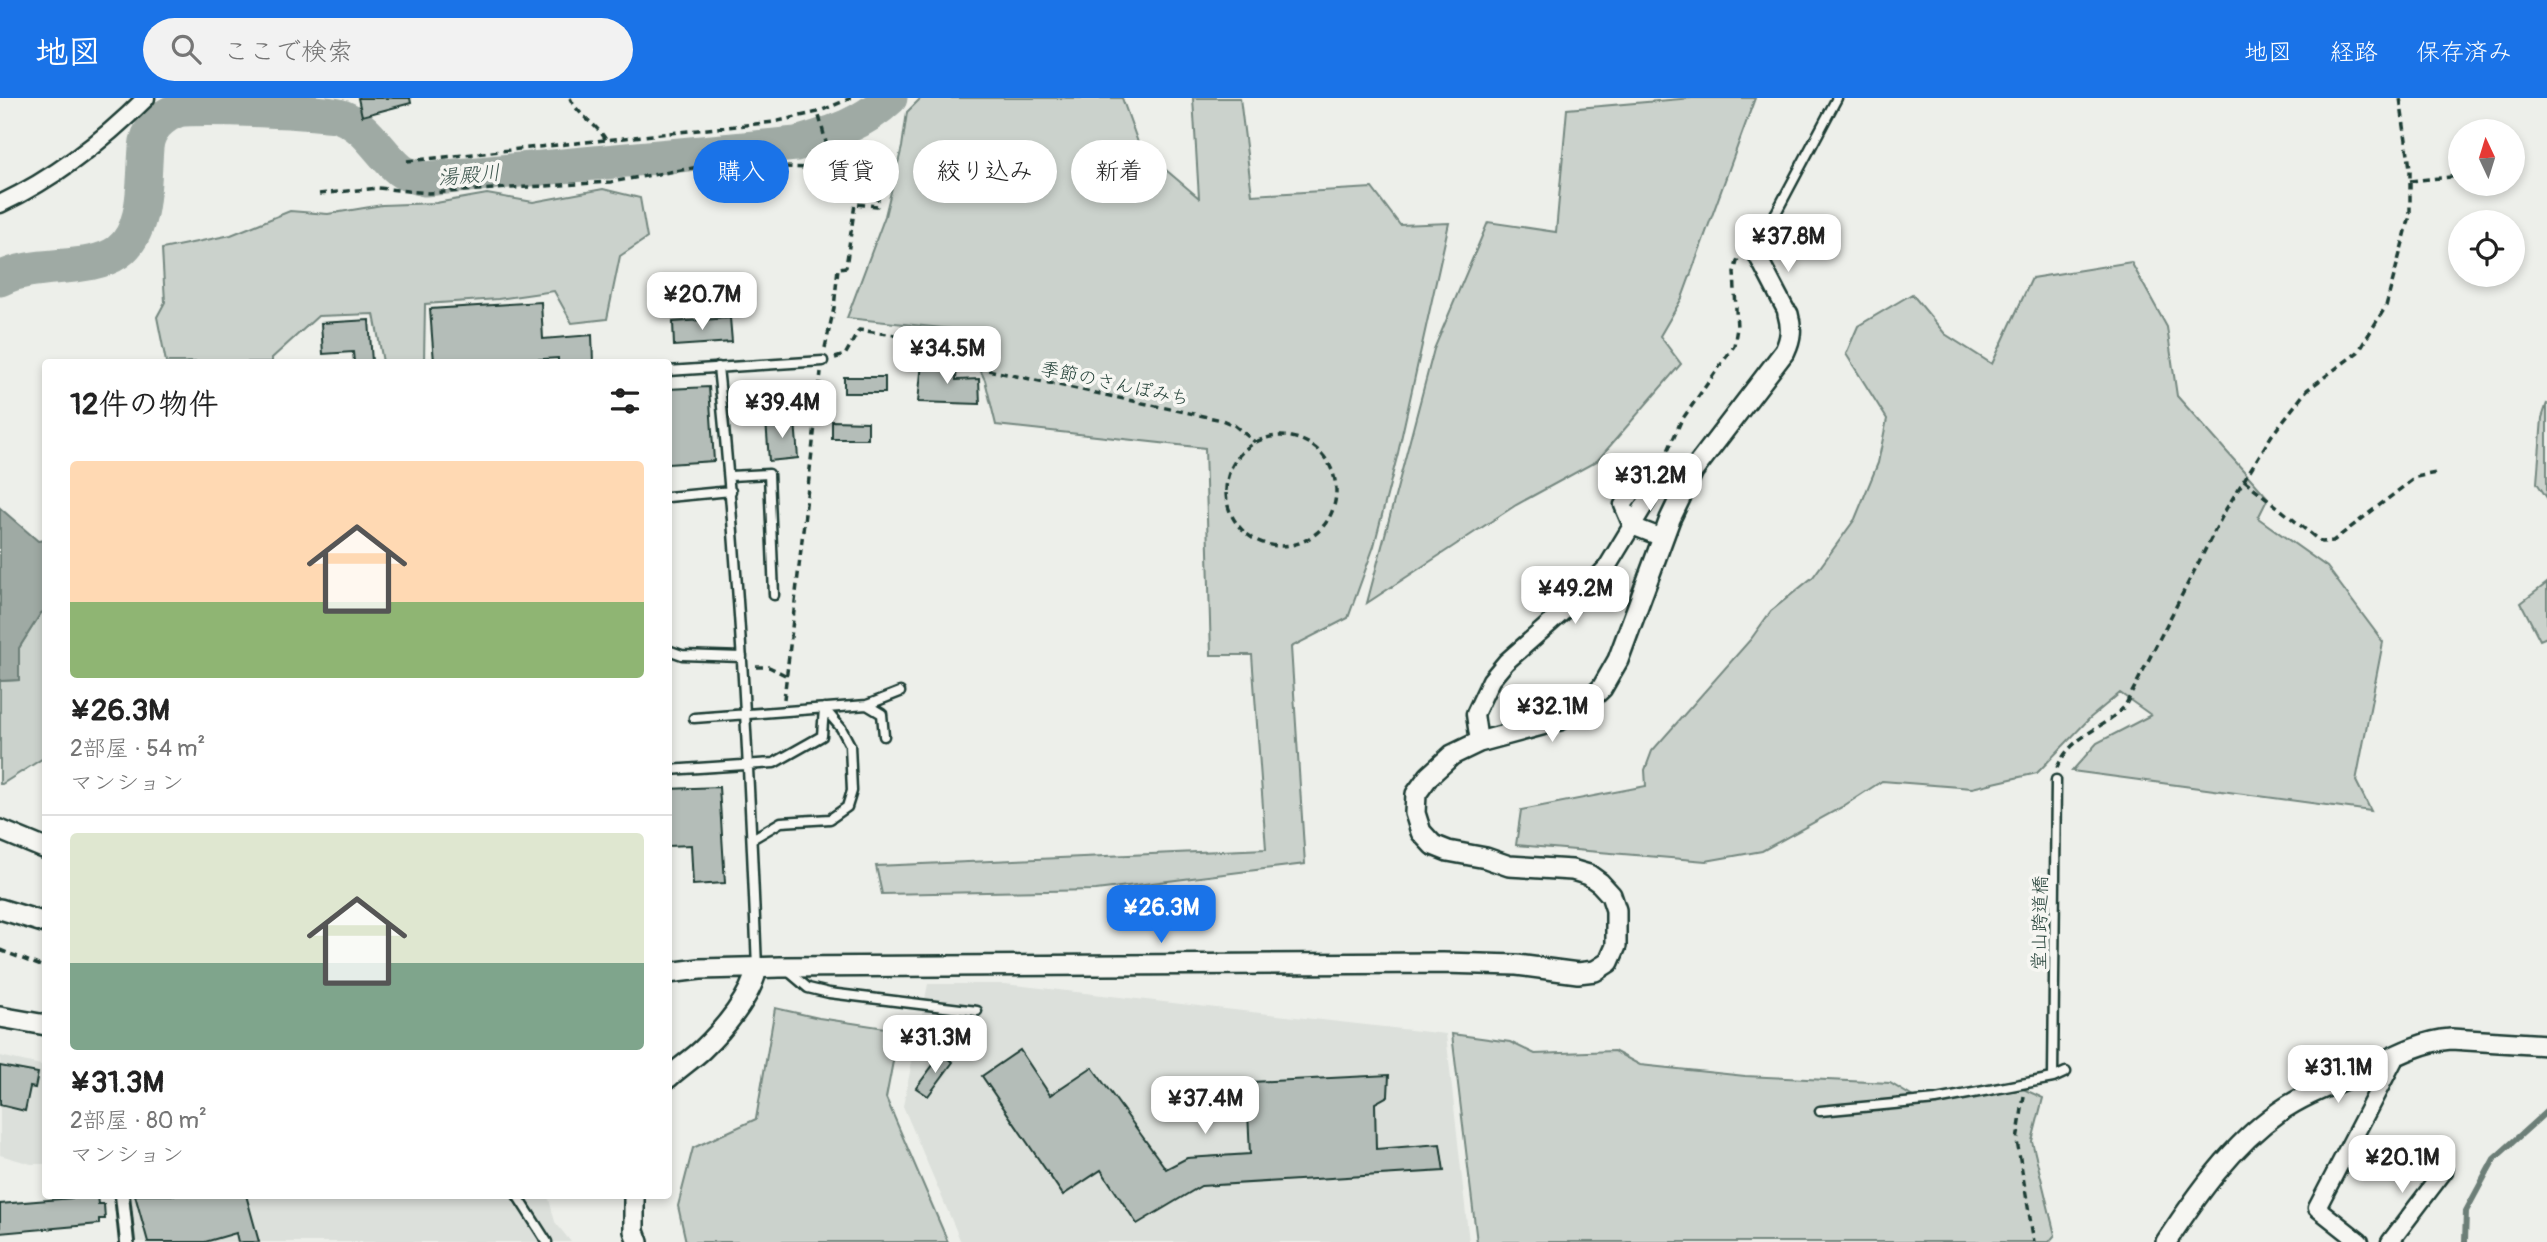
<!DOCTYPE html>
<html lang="ja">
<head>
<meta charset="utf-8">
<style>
	body { margin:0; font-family:Pangolin,"Klee One",sans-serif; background:#f2f2f2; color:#222; height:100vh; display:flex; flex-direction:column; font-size:26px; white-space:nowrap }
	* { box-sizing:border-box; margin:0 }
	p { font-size:23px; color:#767676 }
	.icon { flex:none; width:38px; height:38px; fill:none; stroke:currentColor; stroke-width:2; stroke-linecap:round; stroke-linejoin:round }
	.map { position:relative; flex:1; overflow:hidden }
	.side { position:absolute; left:42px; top:261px; width:630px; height:840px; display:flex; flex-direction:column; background:#fff; border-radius:7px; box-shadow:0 4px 10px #0003 }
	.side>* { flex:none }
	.banner { position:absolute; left:693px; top:42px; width:665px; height:63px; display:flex; gap:14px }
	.needle { width:46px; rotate:356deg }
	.fabs { position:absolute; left:2448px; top:21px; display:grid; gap:14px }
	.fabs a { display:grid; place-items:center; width:77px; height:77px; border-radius:50%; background:#fff; box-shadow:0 4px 10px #0003; font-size:35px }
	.price { position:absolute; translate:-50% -60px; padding:0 16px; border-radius:14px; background:#fff; color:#222; font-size:23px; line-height:46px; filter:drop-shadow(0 2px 4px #0008) }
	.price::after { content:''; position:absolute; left:50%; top:42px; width:21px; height:16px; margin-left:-10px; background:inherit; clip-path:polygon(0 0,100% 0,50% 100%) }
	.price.selected { background:#1a73e8; color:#fff }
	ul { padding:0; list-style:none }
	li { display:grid; align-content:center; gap:14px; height:371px; padding:0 28px }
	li+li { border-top:2px solid #e0e0e0 }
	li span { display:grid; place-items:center; height:217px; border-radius:7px; color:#555 }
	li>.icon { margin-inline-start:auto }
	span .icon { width:126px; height:126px; fill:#fffc; stroke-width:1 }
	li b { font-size:30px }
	h2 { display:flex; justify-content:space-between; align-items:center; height:84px; padding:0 28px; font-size:30px }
	.chip { padding:0 24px; border-radius:32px; background:#fff; box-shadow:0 4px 10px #0003; font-size:24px; line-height:63px }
	.chip.selected { background:#1a73e8; color:#fff }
	header { display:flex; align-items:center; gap:42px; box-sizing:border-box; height:98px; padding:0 35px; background:#1a73e8; color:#fff }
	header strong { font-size:33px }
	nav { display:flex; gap:38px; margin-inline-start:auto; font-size:24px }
	.search { width:490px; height:63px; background:#f2f2f2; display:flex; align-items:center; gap:18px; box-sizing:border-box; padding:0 24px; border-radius:38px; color:#767676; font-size:26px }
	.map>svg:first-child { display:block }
	.built { fill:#dce0db }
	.green { fill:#cbd2cc; stroke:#758880; stroke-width:2 }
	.water { fill:#9faaa4; stroke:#6c7e77; stroke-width:2 }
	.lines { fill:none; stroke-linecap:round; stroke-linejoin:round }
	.stream { stroke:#6c7e77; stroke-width:6 }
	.river { stroke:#9faaa4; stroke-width:35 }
	.building { fill:#b4bdb8; stroke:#1f3d34; stroke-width:2 }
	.service-casing { stroke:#1f3d34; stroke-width:13 }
	.pedestrian-casing { stroke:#1f3d34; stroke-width:18 }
	.minor-casing { stroke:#1f3d34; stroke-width:21 }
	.tertiary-casing { stroke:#1f3d34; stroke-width:24 }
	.path { stroke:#1f3d34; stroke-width:3.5; stroke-dasharray:7 5; stroke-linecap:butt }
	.service { stroke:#f6f6f2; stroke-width:8 }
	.pedestrian { stroke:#f6f6f2; stroke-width:12 }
	.minor { stroke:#f6f6f2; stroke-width:16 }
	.tertiary { stroke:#f6f6f2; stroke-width:19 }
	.labels { text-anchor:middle; stroke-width:7; stroke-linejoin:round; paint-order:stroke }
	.street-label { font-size:19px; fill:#1f3d34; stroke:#f6f6f2 }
	.water-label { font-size:21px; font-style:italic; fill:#3f5850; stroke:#f6f6f2 }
</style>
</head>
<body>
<header>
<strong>地図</strong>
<div class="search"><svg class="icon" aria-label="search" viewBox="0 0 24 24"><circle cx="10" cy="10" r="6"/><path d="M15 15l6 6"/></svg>ここで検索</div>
<nav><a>地図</a><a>経路</a><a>保存済み</a></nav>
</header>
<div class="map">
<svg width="2547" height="1144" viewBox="0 0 2547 1144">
	<rect width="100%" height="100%" fill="#edefea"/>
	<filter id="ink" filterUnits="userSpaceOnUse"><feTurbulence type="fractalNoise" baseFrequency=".0143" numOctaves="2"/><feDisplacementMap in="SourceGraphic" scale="14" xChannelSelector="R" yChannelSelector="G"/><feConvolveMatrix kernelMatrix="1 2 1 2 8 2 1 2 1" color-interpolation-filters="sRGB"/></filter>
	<g filter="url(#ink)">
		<path class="built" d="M928,886h77l441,50 23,208h-508l-58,-136z
			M0,958l45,10v98h-14l-31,-9z
			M129,1097h419l7,27 16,20h-437z"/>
		<path class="green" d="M921,0h201l18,50 59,50 -6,-100h47l12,97 120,-7 28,37 49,-2 -51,230 -24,93 -26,72 -57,29 14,217 -209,26 -214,4 -6,-28 390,-17 -14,-194h-41l-6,-207 -209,-23 -11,-45 -24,-50 -114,-12 38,-102 17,-69 5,-35z
			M1692,0h63l-73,200 -22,38 21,28 -84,97 -81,44 -149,98 67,-254 54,-127 68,10 11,-123z
			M603,91l37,9 7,40 -27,18 -13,63 -35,4 -18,-32 -56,8 -73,5 -1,58h-41l-9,-48 -56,2 -46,42v4h-106l-9,-45 8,-15 -3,-53 69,-14 59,-24 38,3 54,-9 54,-2 51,-9 46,8z
			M2131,164l36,65 10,69 91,102 -10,20 69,49 56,75 -27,139 15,30 -299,-40 25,-28 54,-28 -31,-22 -30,25 -53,55 -65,15 -90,-7 -40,26 -80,44 -56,10 -190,-16 5,-35 125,-24 -1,-16 7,-19 99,-112 20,-28 42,-34 42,-58 23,-56 9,-44 -41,-65 12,-28 54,-32 33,40 47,30 40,-86z
			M2547,305v95l-10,-15 5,-65z
			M2547,485v54l-7,3 -19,-37z
			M45,513v146l-43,27h-2v-103l19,-1v-32l22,-35z
			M775,910l44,10 80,12 -13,68 62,144h-262l-8,-36 15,-58 63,-29z
			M1452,936l58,8 25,12 79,-3 26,14 105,11 145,7 28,17 92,-17 33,15 -11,43 23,94 -6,7h-572z"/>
		<path class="water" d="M0,410l38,33 7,-1v71l-4,2 -22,35v32l-19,1z"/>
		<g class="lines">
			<path class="stream" d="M2465,1144l1,-31 28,-52 53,-48"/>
			<path class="river" d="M0,181c36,-19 88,-6 118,-27 29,-21 25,-71 28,-104 1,-18 15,-32 32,-38 14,-4 151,1 164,7 27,11 37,36 58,53 6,5 17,7 25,9l371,-35c37,-11 65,-19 94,-46"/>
		</g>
		<path class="building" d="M358,0h52l1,5 -49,13z
			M541,204l2,37 49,-4 1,27h-35v-4l-60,4h-64l-4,-53z
			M730,220l2,24 -58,4 -1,-24z
			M369,222l3,42h-18l-1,-10 -30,2 -2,-31z
			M922,265h35l-1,17 23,-1 1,25 -62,-2z
			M844,279h41v16h-41z
			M709,289l5,74 -46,3v-75z
			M766,322l29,1 3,37 -29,3z
			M832,323l36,1v17h-36z
			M719,689l6,96 -32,2 -2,-40 -23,1v-57z
			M1020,952l30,45 42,-28 74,102 21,-11 63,-4 -2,-42 -11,-1 -4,-28 156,-8 -1,21 -13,7 1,46 64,-5 4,27 -243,15 -64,38 -36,-54 -38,25 -81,-119z
			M942,955l11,9 -25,34 -12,-8z
			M0,968l38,7 -3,15 -5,-1 -5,24 -25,-6z
			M135,1097h111l13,47h-21l-2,-9 -31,9h-57z
			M97,1098l1,8h6l1,15h-6v5l-99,9v-29z"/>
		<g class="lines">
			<defs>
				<path id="service" d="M1757,144l20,-31 60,-113
					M718,269c21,200 31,401 39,601
					M668,273l155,-10
					M730,378l39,-2 5,121
					M668,399l63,-6
					M668,552l14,5 60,2
					M867,607l15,9 2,22
					M694,620l173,-13 33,-13
					M668,672l106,-7 48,-27 2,-28
					M752,741l29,-17 49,-3 17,-12 5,-16 -2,-46 -9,-17 -17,-20
					M788,873l20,17 21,5 148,18
					M2053,980l3,-298
					M1820,1013l116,-11 117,-22 13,-6
					M517,1097l30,47"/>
				<path id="pedestrian" d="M122,1097l5,47"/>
				<path id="minor" d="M0,106c55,-26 103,-63 146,-106
					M1757,144l-1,11 32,61
					M1637,388l-14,19 9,21 31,12
					M1479,644l-4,-28 16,-34 15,-18 67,-59 34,-36 40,-66
					M2360,1144l-43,-34 79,-152
					M2390,1144l54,-71"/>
				<path id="tertiary" d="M0,732l46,19
					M0,811l46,14
					M668,875l32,-4 80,-2 663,-4 74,2 61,8 17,-2 14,-9 7,-16v-36l-5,-15 -11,-12 -11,-8 -17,-5 -63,-4 -23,-8 -38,-7 -15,-6 -12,-13 -6,-19 1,-19 13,-18 23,-21 27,-13 81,-22 23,-14 19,-18 16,-28 52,-141 23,-48 92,-120c6,-13 7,-23 3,-37
					M0,919l46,8
					M668,980c11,-10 23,-18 34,-28 22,-21 49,-53 55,-82
					M634,1097v36l4,11
					M2166,1144c31,-47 66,-97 113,-130 25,-18 58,-29 87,-42 27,-13 55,-29 85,-31l96,6"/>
			</defs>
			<use href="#service" class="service-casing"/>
			<use href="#pedestrian" class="pedestrian-casing"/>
			<use href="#minor" class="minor-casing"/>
			<use href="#tertiary" class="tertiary-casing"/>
			<path class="path" d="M570,0c7,17 27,26 36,42
				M407,63l367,-39 44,-10 33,-14
				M2513,73l7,-1
				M2410,83l50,-5
				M319,96l59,-6 50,5 183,-11 105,-18 117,5 -15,-57
				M825,250l9,-40 4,-40 8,-1 9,-63 22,2 4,-25 -24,-4 -24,-8
				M835,260l10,-3 14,-25 93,13 22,24 248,53 12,5 21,17
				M1226 393a55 55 0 1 1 110 0a55 55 0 1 1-110 0Z
				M2244,382l77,62 12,-1 83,-64 20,-4
				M1654,385l27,-62 53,-75 3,-18 -3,-56 5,-17
				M756,569h13l18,9
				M784,601l37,-327
				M2057,670c13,-32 45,-38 68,-62l101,-197 46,-74 35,-45 51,-38 28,-46 24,-90v-48l-10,-70
				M0,852l46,18
				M2024,998l-7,45 17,101"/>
			<use href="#service" class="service"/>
			<use href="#pedestrian" class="pedestrian"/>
			<use href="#minor" class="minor"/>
			<use href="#tertiary" class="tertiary"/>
		</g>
	</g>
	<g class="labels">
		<g class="street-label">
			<text transform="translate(1115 285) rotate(12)" y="7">季節のさんぽみち</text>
			<text transform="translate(2039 825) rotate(-89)" y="7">堂山跨道橋</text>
		</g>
		<g class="water-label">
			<text transform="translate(469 77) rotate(-5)" y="7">湯殿川</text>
		</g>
	</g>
</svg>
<div class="fabs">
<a><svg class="needle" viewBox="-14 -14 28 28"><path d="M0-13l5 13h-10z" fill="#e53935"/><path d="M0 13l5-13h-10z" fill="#767676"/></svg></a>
<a><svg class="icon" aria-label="locate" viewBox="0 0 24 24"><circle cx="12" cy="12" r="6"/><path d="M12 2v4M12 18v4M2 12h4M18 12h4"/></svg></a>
</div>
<b class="price" style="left:1788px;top:176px">¥37.8M</b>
<b class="price" style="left:702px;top:234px">¥20.7M</b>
<b class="price" style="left:947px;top:288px">¥34.5M</b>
<b class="price" style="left:782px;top:342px">¥39.4M</b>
<b class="price" style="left:1650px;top:415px">¥31.2M</b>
<b class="price" style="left:1575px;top:528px">¥49.2M</b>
<b class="price" style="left:1552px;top:646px">¥32.1M</b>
<b class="price selected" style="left:1161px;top:847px">¥26.3M</b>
<b class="price" style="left:935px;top:977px">¥31.3M</b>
<b class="price" style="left:2338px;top:1007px">¥31.1M</b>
<b class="price" style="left:1205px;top:1038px">¥37.4M</b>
<b class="price" style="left:2402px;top:1097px">¥20.1M</b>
<div class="banner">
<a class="chip selected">購入</a>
<a class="chip">賃貸</a>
<a class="chip">絞り込み</a>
<a class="chip">新着</a>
</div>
<section class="side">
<h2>12件の物件<svg class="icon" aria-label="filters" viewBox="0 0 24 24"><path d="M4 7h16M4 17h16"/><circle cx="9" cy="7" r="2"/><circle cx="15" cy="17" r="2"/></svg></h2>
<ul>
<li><span style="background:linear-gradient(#ffd9b3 65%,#8fb573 0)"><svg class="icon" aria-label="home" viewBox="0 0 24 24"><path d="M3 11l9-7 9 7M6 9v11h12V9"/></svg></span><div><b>¥26.3M</b><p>2部屋 · 54 m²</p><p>マンション</p></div></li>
<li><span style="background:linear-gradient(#dfe7d0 60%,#7fa58c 0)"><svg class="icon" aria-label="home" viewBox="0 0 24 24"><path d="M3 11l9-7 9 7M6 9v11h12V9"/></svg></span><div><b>¥31.3M</b><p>2部屋 · 80 m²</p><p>マンション</p></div></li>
</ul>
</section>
</div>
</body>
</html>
